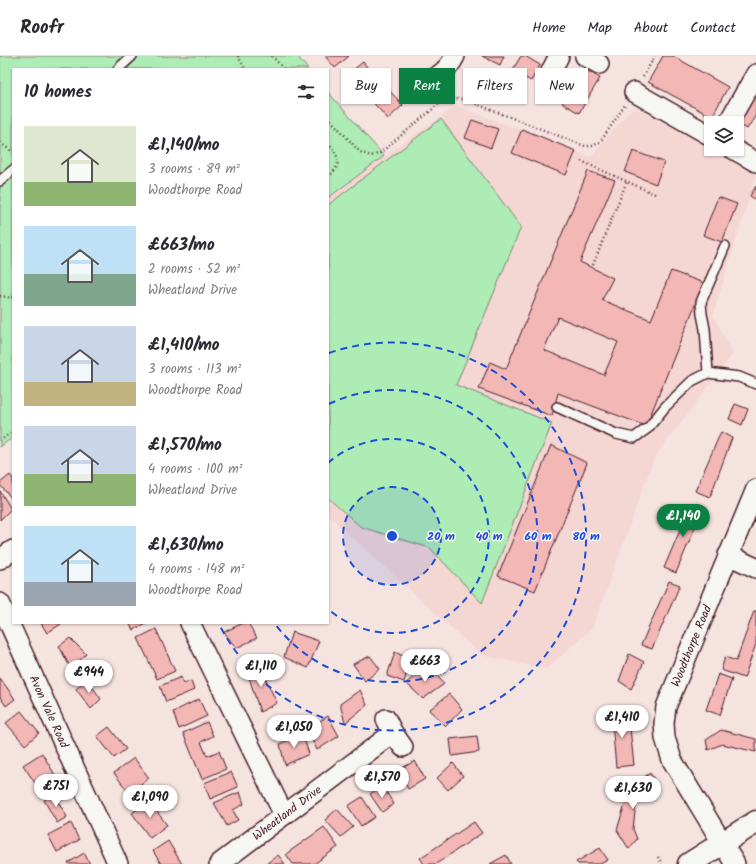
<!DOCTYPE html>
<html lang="en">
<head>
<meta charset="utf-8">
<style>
	body { margin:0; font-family:Kalam,sans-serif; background:#f2f2f3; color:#2b2b33; height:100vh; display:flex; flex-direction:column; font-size:15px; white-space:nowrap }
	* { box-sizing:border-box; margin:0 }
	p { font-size:13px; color:#7c7c81 }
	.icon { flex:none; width:22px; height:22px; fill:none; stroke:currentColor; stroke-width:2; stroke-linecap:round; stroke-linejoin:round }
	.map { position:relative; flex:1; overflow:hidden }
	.panel { position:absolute; left:12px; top:12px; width:317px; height:556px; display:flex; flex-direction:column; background:#fff; border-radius:0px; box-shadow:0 1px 3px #0004 }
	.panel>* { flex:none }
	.hud { position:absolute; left:341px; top:12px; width:355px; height:36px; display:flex; gap:8px }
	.tools { position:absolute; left:704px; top:60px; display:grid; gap:8px }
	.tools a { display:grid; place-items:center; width:40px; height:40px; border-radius:0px; background:#fff; box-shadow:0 1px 3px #0004; font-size:20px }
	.price { position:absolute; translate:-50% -34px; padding:0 9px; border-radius:14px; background:#fff; color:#222; font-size:13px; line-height:26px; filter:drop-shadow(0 1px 2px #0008) }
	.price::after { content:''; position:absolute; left:50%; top:24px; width:12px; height:9px; margin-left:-6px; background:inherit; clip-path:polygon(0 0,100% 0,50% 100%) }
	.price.on { background:#0b8043; color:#fff }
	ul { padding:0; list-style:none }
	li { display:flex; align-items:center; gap:12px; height:100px; padding:0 12px }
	li span { display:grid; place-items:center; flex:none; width:112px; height:80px; border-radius:0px; color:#555 }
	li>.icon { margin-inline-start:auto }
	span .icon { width:48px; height:48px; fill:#fffc; stroke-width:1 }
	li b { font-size:17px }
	h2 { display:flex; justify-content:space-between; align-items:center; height:48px; padding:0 12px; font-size:17px }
	.chip { padding:0 14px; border-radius:0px; background:#fff; box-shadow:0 1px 3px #0004; font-size:14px; line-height:36px }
	.chip.on { background:#0b8043; color:#fff }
	header { display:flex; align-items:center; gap:24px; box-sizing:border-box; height:56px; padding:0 20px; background:#fff; border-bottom:1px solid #e1e1e2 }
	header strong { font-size:19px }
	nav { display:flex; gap:22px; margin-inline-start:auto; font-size:14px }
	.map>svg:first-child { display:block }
	.built { fill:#f4d6d3 }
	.green { fill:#adedb5; stroke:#7c8670 }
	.building { fill:#f3b7b6; stroke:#4a1f2b; fill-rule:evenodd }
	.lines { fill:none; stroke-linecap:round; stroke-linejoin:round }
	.service-casing { stroke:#4a1f2b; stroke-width:12 }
	.minor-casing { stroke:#4a1f2b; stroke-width:22 }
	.tertiary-casing { stroke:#4a1f2b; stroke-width:25 }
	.path { stroke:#4a1f2b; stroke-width:2.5; stroke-dasharray:1 3; stroke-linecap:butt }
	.service { stroke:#f6f6f2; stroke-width:9 }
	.minor { stroke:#f6f6f2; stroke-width:19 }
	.tertiary { stroke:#f6f6f2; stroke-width:22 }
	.ring { fill:none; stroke:#1d4ed8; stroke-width:2; stroke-dasharray:7 5 }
	.labels { text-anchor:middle; stroke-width:3; stroke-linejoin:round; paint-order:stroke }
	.street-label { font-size:12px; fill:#4a1f2b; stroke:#f6f6f2 }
	.centre { fill:#1d4ed8; stroke:#f6f6f2; stroke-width:2 }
	.ring-label { font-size:12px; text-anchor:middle; font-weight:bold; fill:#1d4ed8; stroke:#f6f6f2; stroke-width:3; stroke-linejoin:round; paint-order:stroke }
</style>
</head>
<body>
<header>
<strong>Roofr</strong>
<nav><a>Home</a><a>Map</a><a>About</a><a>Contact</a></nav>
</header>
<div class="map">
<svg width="756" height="808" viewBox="0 0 756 808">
	<rect width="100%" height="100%" fill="#f5e3e0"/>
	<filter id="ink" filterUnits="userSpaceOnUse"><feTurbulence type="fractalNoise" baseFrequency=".025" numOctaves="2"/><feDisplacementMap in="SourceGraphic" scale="8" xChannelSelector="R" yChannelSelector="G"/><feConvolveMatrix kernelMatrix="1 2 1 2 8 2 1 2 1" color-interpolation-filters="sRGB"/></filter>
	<g filter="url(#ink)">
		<path class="built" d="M457,50l134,51 42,-50 78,40v2h3l42,22v4l-43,140 20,39 -79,104 -61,169 -47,42 -65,-14 -153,-140v-316l56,-43z"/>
		<path class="green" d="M0,0h297l11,13h-295v368l-13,10z
			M328,36l56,64 -56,42z
			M441,63l80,108 -65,158 96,38 -70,180 -52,-55 -69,-21 -33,-29v-293z"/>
		<path class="building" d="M325,0h24l-14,12z
			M482,0h22l-4,9z
			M521,0h4l15,9 -9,16 -19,-10z
			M663,0h10l55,31 -16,30 -64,-35z
			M363,6l14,18 -15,12 -14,-18z
			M583,12l17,10 -21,35 -17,-10z
			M756,29v30l-9,14 -13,-8z
			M385,30l18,19 -15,14 -18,-20z
			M472,64l26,9 -7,19 -26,-10z
			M522,73l54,22 -10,24 -54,-22z
			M633,95l31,11 -8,22 -31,-12z
			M588,115l27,9 -35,82 33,16 -11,22 49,20 20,-49 33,12 -58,143 -88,-33 -6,23 -73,-27 11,-27 16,7zM558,261l60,25 -14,33 -60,-25z
			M756,130v14l-6,-4z
			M718,141l19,7 -15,38 -19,-7z
			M735,348l13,5 -6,16 -13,-6z
			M721,376l11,6 -22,59 -15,-6z
			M551,389l36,18 -52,128 -37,-15z
			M10,419l3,4v21l-13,-15v-2z
			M0,435l11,18 -11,11z
			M691,448l12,4 -27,65 -12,-5z
			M669,525l11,4 -28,64 -11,-4z
			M754,555h2v33l-12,34 -23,-8 4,-13 11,4z
			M41,567h20v1l-14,9z
			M129,567h18l-14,7z
			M243,567h5l9,15 -21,10 -12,-16z
			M156,573l19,42 -18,8 -19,-41z
			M292,576l27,9 -11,27 -24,-11z
			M70,582l16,16 -15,15 -12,-23z
			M395,596l16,8 -7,22 -17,-6z
			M629,598l15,8 -13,27 -12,-8z
			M370,600l10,13 -15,12 -12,-17z
			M258,607l19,40 -17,9 -13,-41z
			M429,610l15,18 -21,15 -17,-16z
			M718,618l14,5 -12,36 -14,-5z
			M181,621l2,7 8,-3 3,9 -28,12 -6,-16z
			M0,622l15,21 -9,7 -6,-9z
			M87,623l14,20 -10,10 -15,-20z
			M360,634l7,15 -22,18 -5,-19z
			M449,638l13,15 -16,17 -17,-16z
			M199,643l8,17 -28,13 -6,-17z
			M628,654l6,55 -18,2 -5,-55z
			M21,655l18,22 -14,12 -19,-22z
			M328,660l11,20 -22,14 -10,-21z
			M207,666l6,14 -12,6 6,14 12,-5 7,18 -24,10 -19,-46z
			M109,671l17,22 -12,9 -17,-22z
			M721,674l35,9v13l-34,-8 -14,6 -2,-10z
			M302,677l7,21 -24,11 -5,-21z
			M477,680l2,16 -27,4 -2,-17z
			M42,697l13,22 -18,11 -14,-21z
			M134,702l15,20 -20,15 -15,-20z
			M415,705l10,18 -17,10 -10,-19z
			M453,707l10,13 -15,14 -11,-12z
			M231,716l7,15 -28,12 -6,-16z
			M650,717l6,10 -19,12 -4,34 4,10 -8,10 -12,-19 13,-43z
			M382,730l12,18 -12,8 -12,-18z
			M240,736l4,12 -11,6 5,10 -11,6 -13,-23z
			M54,738l13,23 -10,6 -13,-23z
			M362,741l13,20 -14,9 -13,-20z
			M149,745l18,24 -17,13 -18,-25z
			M337,753l16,18 -12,10 -16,-17z
			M474,766l8,11 -46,31h-12l-4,-6z
			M71,767l8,17 -22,12 -9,-17z
			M324,771l14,20 -24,17h-21l-7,-10z
			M168,785l14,23h-21l-8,-13z
			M600,792l8,12 -8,4h-22l-2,-2z
			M84,797l6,11h-21l-1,-1z
			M278,799l7,9h-19z
			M506,799l5,9h-21z"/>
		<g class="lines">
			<defs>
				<path id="service" d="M118,13l14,-13
					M0,125l13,-11
					M708,317l-3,-44 -3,-15 -1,-12 24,-56
					M557,351l59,27 18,4 14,-10 17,-21 27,-26 16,-8 31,4 17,7"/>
				<g id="minor">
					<path d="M585,0l14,8"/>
					<path d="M551,15l8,-15"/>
					<path d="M419,30c17,-9 27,-12 36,-30"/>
					<path d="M634,36l77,44"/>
					<path d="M728,67l28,-49"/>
					<path d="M733,93l23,13"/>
					<path d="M728,499l28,13"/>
					<path d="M0,503l13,-9"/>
					<path id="s1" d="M0,547l118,261"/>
					<path d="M190,567l94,192"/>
					<path d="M386,663l7,14 10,14"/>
					<path id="s2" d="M219,808l174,-131"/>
					<path id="s3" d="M735,808l-63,-104 -7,-22 -1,-15 2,-16 90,-218"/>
				</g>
				<path id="tertiary" d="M689,808l67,-42"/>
			</defs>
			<use href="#service" class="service-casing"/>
			<use href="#minor" class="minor-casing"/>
			<use href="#tertiary" class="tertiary-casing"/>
			<path class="path" d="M238,0l7,13
				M272,0l12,13
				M643,21l12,-21
				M328,61l32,35 11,4 9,-3 60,-50 12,-4h11l122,47h8l8,-5 24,-36
				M328,86c10,14 16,22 0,35
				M0,87l13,9
				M581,105l76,34
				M593,209l34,-84
				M0,240l13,2
				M0,385l13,-10
				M658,801l4,7"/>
			<use href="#service" class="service"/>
			<use href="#minor" class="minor"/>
			<use href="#tertiary" class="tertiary"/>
		</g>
	</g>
	<circle cx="392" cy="480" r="49" fill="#1d4ed8" fill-opacity=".12"/>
	<g class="ring">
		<circle cx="392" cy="480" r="49"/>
		<path d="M328 407A97 97 0 1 1 328 553"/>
		<path d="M329 348A146 146 0 1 1 275 568"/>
		<path d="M329 297A194 194 0 1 1 219 568"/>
	</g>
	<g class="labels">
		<g class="street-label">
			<text dy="4" stroke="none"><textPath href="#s3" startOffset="242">Woodthorpe Road</textPath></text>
			<text dy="4" stroke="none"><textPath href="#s1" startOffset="119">Avon Vale Road</textPath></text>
			<text dy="4" stroke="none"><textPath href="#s2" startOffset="85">Wheatland Drive</textPath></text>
		</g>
	</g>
	<circle cx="392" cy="480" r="6" class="centre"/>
	<g class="ring-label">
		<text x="441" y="484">20 m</text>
		<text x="489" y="484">40 m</text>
		<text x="538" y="484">60 m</text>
		<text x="586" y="484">80 m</text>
	</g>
</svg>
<div class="tools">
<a><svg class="icon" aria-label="layers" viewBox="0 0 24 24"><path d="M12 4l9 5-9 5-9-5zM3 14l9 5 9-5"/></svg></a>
</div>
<b class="price on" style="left:683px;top:482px">£1,140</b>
<b class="price" style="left:425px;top:627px">£663</b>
<b class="price" style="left:261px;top:632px">£1,110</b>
<b class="price" style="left:89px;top:638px">£944</b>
<b class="price" style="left:622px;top:683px">£1,410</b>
<b class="price" style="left:294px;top:693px">£1,050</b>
<b class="price" style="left:382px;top:743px">£1,570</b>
<b class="price" style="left:56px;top:752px">£751</b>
<b class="price" style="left:633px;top:754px">£1,630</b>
<b class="price" style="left:150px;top:763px">£1,090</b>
<div class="hud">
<a class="chip">Buy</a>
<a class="chip on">Rent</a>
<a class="chip">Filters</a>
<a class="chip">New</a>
</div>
<section class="panel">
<h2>10 homes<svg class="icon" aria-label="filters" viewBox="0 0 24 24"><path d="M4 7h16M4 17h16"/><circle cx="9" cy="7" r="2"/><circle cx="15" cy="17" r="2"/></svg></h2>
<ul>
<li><span style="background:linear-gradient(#dfe7d0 70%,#8fb573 0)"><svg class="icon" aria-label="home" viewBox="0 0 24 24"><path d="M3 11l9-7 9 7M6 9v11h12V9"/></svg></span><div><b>£1,140/mo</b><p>3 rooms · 89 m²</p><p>Woodthorpe Road</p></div></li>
<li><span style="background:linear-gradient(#bfe0f5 60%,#7fa58c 0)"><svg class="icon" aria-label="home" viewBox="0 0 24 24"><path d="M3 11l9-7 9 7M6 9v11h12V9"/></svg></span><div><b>£663/mo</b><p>2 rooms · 52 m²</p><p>Wheatland Drive</p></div></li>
<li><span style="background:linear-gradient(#c9d6e8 70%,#c2b280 0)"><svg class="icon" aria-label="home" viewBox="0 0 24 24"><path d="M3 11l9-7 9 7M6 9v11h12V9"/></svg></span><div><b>£1,410/mo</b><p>3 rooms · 113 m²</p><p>Woodthorpe Road</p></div></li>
<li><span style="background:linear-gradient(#c9d6e8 60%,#8fb573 0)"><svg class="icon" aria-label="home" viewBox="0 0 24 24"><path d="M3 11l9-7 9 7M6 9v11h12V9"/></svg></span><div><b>£1,570/mo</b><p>4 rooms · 100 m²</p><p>Wheatland Drive</p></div></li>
<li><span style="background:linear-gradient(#bfe0f5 70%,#9aa5b1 0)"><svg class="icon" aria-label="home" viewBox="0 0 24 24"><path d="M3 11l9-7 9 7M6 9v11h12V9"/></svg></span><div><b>£1,630/mo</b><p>4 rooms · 148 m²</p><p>Woodthorpe Road</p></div></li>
</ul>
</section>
</div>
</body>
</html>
